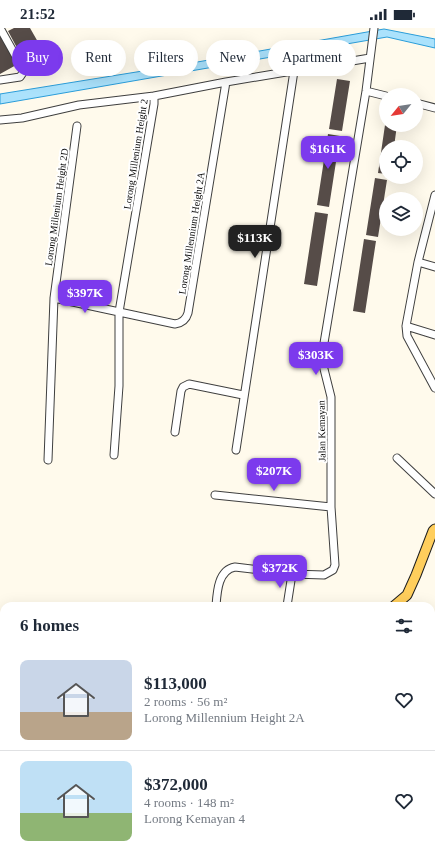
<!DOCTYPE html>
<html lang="en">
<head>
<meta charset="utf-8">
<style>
	body { margin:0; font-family:Georgia,serif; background:#f6f6f7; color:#1f2937; height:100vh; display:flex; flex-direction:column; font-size:15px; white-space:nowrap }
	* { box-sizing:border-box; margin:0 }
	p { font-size:13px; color:#747a83 }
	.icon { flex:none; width:22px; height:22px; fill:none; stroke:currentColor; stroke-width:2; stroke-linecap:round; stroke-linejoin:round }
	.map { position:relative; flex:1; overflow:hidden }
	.details { position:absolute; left:0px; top:574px; width:435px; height:256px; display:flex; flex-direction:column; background:#fff; border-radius:12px 12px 0 0; box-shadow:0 4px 16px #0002 }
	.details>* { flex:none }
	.hud { position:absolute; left:12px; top:12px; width:411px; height:36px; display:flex; gap:8px }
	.needle { width:26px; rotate:240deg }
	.controls { position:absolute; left:379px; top:60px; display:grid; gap:8px }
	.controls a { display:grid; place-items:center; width:44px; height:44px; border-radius:50%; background:#fff; box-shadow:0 4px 16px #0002; font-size:20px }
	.price { position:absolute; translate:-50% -34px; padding:0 9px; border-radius:8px; background:#7c3aed; color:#fff; font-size:13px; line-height:26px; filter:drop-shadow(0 1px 2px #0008) }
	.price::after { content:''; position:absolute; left:50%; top:24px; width:12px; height:9px; margin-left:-6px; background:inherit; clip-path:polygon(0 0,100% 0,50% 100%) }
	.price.active { background:#222; color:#fff }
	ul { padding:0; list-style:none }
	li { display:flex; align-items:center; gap:12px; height:100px; padding:0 20px }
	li+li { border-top:1px solid #e0e1e3 }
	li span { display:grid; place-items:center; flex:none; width:112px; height:80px; border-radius:8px; color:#555 }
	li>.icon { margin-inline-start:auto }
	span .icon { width:48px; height:48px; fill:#fffc; stroke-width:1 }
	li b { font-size:17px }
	h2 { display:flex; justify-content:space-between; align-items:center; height:48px; padding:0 20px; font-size:17px }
	.tag { padding:0 14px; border-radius:18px; background:#fff; box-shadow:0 4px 16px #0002; font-size:14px; line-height:36px }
	.tag.active { background:#7c3aed; color:#fff }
	.status { display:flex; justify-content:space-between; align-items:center; height:28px; padding:0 20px; background:#fff; direction:ltr }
	.status svg { height:11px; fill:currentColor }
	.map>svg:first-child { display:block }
	.water { fill:#abe2fc; stroke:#2b9dd9 }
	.building { fill:#564c48 }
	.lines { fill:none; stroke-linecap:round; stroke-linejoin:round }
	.minor-casing { stroke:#3f3f3f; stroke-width:9 }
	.major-casing { stroke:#1d1d1d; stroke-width:11 }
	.minor { stroke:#fff; stroke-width:7 }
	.major { stroke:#ffce5c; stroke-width:9 }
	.labels { text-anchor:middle; stroke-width:4; stroke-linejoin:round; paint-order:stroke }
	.street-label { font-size:10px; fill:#0c0c0c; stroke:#fff }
</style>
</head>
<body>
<div class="status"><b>21:52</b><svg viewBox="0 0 49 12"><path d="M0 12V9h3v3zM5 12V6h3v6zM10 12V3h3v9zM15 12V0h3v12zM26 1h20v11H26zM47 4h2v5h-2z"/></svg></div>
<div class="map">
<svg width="435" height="830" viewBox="0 0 435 830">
	<rect width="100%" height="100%" fill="#fffaec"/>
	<path class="water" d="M384,1l51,10v9l-48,-11 -387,67v-10l186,-30z"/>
	<path class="building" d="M14,0h16l20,35 -19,11 -23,-43z
		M0,7l18,29 -18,10z
		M337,51l13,2 -8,50 -13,-2z
		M385,97h12l-3,22h-8v27l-8,-1z
		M328,106l12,2 -11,71 -12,-2z
		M375,150l12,2 -9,57 -12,-2z
		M315,184l13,2 -11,72 -13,-2z
		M364,211l12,2 -11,72 -12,-2z"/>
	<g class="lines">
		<defs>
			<path id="minor" d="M0,52l20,-3 4,-6 -24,-43
				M366,63l20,5
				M416,75l19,5
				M0,92l22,-2 57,-13 75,-9
				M435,167l-17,67 -12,64 1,10 28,52
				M418,234l17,5
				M54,270l121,26c7,-1 11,-4 13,-11l38,-231
				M406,298l29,9
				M175,404l6,-41 2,-4 6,-3 54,11
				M236,422l58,-379
				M114,427l5,-69v-74l35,-208v-8l72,-14 144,-24
				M397,430l38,36
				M48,432l6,-162 23,-172
				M215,467l116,12
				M216,578c1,-14 2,-36 19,-39l57,7 32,1 9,-5 2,-5 -4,-58v-110l-8,-32 -1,-10 44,-264 8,-63
				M287,578l5,-32
				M431,668l4,-9
				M431,694l4,2
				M0,731h4
				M431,774l4,1"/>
			<path id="major" d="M394,578l13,-11 9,-20 17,-44 2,-2
				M170,826l2,4"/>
		</defs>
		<use href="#minor" class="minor-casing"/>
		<use href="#major" class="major-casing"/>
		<use href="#minor" class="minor"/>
		<use href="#major" class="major"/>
	</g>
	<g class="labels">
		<g class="street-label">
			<text transform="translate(135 126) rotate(-81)" y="4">Lorong Millenium Height 2</text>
			<text transform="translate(56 179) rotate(-82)" y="4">Lorong Millenium Height 2D</text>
			<text transform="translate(191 205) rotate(-81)" y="4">Lorong Millennium Height 2A</text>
			<text transform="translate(321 403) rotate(-91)" y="4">Jalan Kemayan</text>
		</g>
	</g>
</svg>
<div class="controls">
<a><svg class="needle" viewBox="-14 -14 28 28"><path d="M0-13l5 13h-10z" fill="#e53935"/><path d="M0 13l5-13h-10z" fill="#747a83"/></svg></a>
<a><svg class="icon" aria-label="locate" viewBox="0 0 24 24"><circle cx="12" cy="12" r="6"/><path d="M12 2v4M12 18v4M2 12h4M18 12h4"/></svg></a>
<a><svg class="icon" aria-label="layers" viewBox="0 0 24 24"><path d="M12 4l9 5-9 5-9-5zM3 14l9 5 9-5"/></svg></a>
</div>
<b class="price" style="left:328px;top:142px">$161K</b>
<b class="price active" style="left:255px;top:231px">$113K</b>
<b class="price" style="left:85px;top:286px">$397K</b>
<b class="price" style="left:316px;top:348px">$303K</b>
<b class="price" style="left:274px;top:464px">$207K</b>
<b class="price" style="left:280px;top:561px">$372K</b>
<div class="hud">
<a class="tag active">Buy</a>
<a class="tag">Rent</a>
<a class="tag">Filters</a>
<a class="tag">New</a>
<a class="tag">Apartment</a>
</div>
<section class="details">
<h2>6 homes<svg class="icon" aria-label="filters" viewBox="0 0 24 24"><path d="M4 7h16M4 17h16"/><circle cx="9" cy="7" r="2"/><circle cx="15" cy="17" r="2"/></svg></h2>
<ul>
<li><span style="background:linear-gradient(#c9d6e8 65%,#b9a48a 0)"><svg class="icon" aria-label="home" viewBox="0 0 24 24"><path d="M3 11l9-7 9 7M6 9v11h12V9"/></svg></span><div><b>$113,000</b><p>2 rooms · 56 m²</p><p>Lorong Millennium Height 2A</p></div><svg class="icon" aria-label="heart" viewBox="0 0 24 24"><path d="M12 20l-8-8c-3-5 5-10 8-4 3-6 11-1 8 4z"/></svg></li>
<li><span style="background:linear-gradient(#bfe0f5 65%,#8fb573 0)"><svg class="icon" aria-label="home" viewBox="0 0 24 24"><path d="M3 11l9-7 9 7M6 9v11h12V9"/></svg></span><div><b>$372,000</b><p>4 rooms · 148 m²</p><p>Lorong Kemayan 4</p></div><svg class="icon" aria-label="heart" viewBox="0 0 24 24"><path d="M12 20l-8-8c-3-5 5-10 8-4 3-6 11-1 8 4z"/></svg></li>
</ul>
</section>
</div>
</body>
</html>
